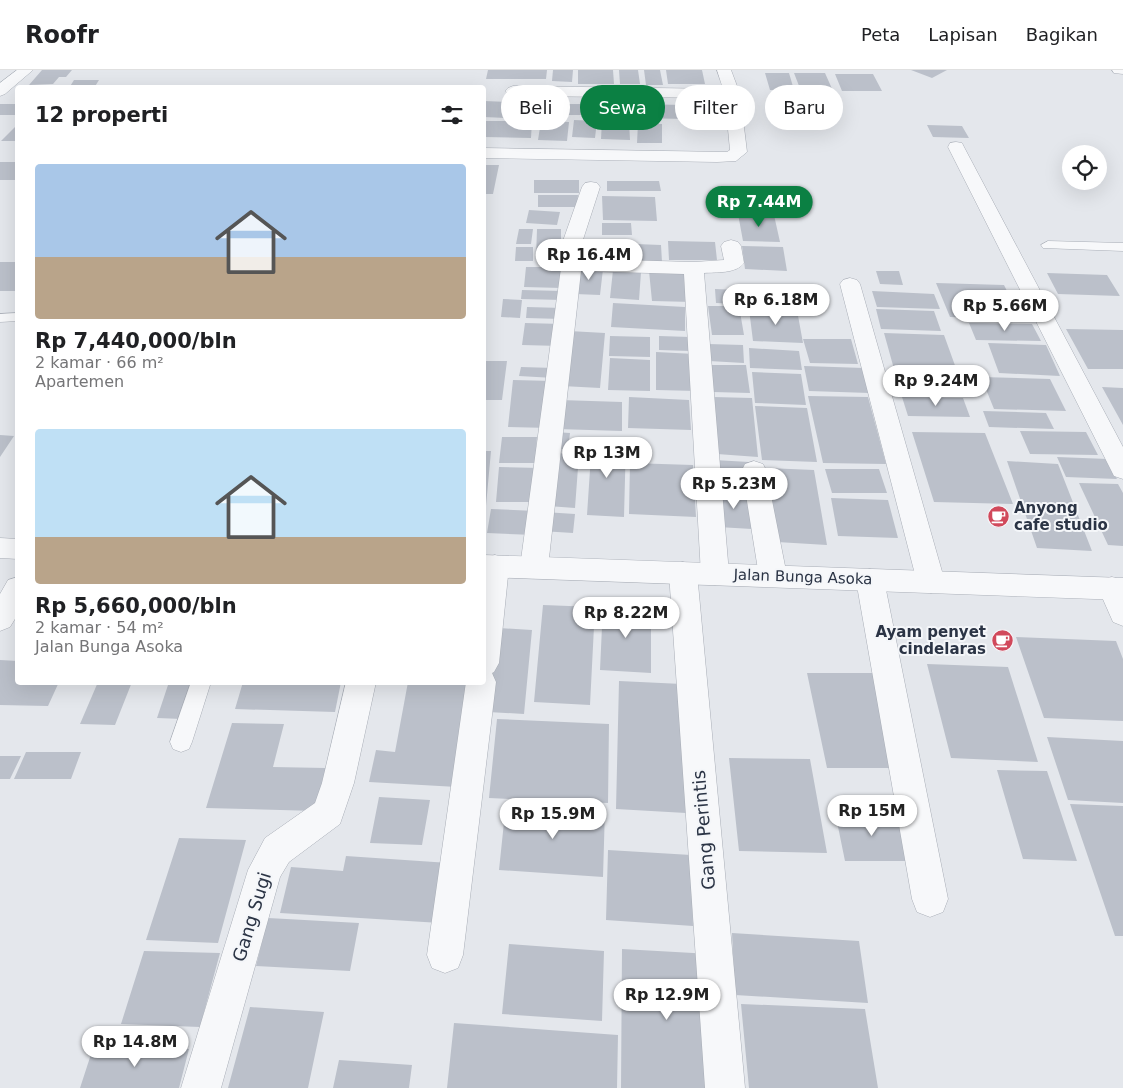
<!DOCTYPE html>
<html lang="id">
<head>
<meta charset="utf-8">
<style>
	body { margin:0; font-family:"DejaVu Sans",sans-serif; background:#f6f6f6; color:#202124; height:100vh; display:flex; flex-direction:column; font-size:19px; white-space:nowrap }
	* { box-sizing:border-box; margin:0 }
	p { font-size:16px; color:#757577 }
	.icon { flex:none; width:28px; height:28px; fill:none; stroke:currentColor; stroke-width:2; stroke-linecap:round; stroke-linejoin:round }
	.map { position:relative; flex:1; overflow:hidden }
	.drawer { position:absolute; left:15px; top:15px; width:471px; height:600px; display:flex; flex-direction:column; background:#fff; border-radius:5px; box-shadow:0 5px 20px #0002 }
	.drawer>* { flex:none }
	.hud { position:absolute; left:501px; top:15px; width:475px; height:45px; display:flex; gap:10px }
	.buttons { position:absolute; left:1062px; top:75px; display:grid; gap:10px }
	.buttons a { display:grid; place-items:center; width:45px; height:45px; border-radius:50%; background:#fff; box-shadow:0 5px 20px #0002; font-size:25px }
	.price { position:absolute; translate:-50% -42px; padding:0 11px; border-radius:18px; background:#fff; color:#222; font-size:16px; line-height:32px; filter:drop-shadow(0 1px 2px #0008) }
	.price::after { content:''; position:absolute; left:50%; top:30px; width:15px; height:11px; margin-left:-8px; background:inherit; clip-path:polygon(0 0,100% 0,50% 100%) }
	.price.current { background:#0b8043; color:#fff }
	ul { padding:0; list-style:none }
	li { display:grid; align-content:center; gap:10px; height:265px; padding:0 20px }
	li span { display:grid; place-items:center; height:155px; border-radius:5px; color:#555 }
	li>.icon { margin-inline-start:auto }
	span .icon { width:90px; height:90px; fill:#fffc; stroke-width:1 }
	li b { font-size:21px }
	h2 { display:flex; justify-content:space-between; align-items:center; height:60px; padding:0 20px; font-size:21px }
	.tag { padding:0 18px; border-radius:22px; background:#fff; box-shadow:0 5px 20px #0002; font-size:18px; line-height:45px }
	.tag.current { background:#0b8043; color:#fff }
	header { display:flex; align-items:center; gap:30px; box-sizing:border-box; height:70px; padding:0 25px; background:#fff; border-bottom:1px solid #e0e0e0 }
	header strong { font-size:24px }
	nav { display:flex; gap:28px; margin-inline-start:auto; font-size:18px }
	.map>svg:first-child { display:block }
	.building { fill:#bbc0ca }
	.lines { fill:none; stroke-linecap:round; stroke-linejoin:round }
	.service-casing { stroke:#a9aeb7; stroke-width:1 }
	.minor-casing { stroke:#a9aeb7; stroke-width:1 }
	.tertiary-casing { stroke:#a9aeb7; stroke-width:1 }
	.service { fill:#f7f8fa; fill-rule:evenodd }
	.minor { fill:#f7f8fa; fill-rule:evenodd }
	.tertiary { fill:#f7f8fa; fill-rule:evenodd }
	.labels { text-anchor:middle; stroke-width:4; stroke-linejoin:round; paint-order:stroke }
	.poi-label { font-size:15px; font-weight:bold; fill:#2b3445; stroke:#f4f6f9; text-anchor:start }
	.street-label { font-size:15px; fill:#2b3445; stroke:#f4f6f9 }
	.near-street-label { font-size:18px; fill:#2b3445; stroke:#f4f6f9 }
</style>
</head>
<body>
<header>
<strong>Roofr</strong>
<nav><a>Peta</a><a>Lapisan</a><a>Bagikan</a></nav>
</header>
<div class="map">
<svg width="1123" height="1018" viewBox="0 0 1123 1018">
	<rect width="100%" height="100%" fill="#e4e7ec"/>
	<path class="building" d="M42,0h30l-6,7h-7l-6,7 -24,1z
		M488,0h59l-1,9h-60z
		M553,0h20l-1,12 -20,-1z
		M578,0h35l1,14h-36z
		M619,0h19l2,14h-20z
		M644,0h16l3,15h-17z
		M666,0h36l3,14h-37z
		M911,0h36l-15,8z
		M765,3h24l5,17h-24z
		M794,3h31l8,18h-32z
		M835,4h38l9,17h-40z
		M74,10h25l-5,8h-25z
		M484,31l25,1 -3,16 -22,-1z
		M514,33h27l-2,13h-27z
		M603,33l30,2 -2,14 -30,-1z
		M0,34h18v11h-18z
		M546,34h47l1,11h-48z
		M639,34l44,1 2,14 -45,-1z
		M574,50l23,1 -2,17 -23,-1z
		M484,51h48l-1,17 -47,-1z
		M541,51l28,1 -2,19 -29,-1z
		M602,51l27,1 1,18 -29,-1z
		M638,53l24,1v19h-25z
		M18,54v17h-17z
		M927,55l35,1 7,12 -36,-1z
		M0,92h18v18h-18z
		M484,95h15l-6,29h-9z
		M534,110h45v13h-45z
		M607,111h52l2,10h-54z
		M538,125h40l-1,12h-39z
		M602,126l53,1 2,24 -54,-1z
		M730,128h43l4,12h-44z
		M529,140l31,2 -3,13 -31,-2z
		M738,144l36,1 6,27 -37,-1z
		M602,153h29l1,12h-30z
		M519,159h14l-2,15h-15z
		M537,159h24v29h-25z
		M668,171l47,1 2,18h-48z
		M586,172l75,3 1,17 -77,-3z
		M742,176l41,1 4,24 -42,-2z
		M516,177h17v14h-18z
		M0,192h18v29h-18z
		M526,197h37l-1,21 -38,-1z
		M578,198l25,1 -3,26 -25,-1z
		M613,200l28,2 -2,28 -29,-2z
		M649,201h40l4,31 -41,-1z
		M876,201h23l4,14 -23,-1z
		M1047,203l60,2 13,21 -62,-2z
		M936,213l68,2 17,34 -71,-2z
		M715,219l46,2 2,14 -47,-2z
		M522,220l41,1v9l-42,-1z
		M872,221l62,3 6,15 -63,-2z
		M503,229l19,1 -2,18 -19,-1z
		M613,233l72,4v24l-74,-4z
		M708,236h31l5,29h-32z
		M527,237l36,1 -1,11 -36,-1z
		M749,239l48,1 6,33 -50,-2z
		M876,239l58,2 7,20 -60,-2z
		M525,253l37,1 -2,22 -38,-1z
		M969,253l63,1 9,17 -65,-1z
		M1066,259l57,1v39h-35z
		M569,261l36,2 -5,55 -38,-2z
		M884,263l60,2 13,36 -63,-2z
		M610,266l40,1v20l-41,-1z
		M659,266l31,1 1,14 -32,-1z
		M803,269h48l7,25 -48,-1z
		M988,273l58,2 14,31 -61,-3z
		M708,274l35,1 1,18 -35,-2z
		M749,278l50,3 3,19 -52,-2z
		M656,282l39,2 2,37 -41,-1z
		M610,288l40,2v31l-42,-1z
		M484,291h23l-5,39h-18z
		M710,295h36l4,28 -37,-1z
		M804,296l60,2 6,25 -61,-2z
		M521,297l33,1v10l-35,-2z
		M903,301l60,2 9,23 -62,-1z
		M752,302l49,2 5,31 -51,-2z
		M981,307l69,2 16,32 -72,-2z
		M513,310l40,1 -3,47 -42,-1z
		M1102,317l21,1v37z
		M808,326l60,1 18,67 -63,-1z
		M629,327l60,3 2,30 -63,-2z
		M713,327l39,1 6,59 -41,-3z
		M902,327l61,1 7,19 -62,-1z
		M560,330l62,2v29l-65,-2z
		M755,336l52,2 10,54 -55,-2z
		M983,341l63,2 8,16 -65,-2z
		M1020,361l66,1 12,23 -68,-1z
		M554,362l16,1 -2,16h-16z
		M912,362l73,1 28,71 -79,-2z
		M0,365l14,1 -14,21z
		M502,367h35l-2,26h-36z
		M592,370l34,1 -2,76 -37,-2z
		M484,381h7l-6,66h-1z
		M553,383l26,1 -4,54 -27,-2z
		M1057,387l51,2 9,20 -51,-2z
		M714,390l35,2 2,26 -36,-2z
		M1007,391l51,3 34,87 -55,-3z
		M630,393l63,2 3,52 -67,-3z
		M499,397l41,1 -2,34h-42z
		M767,398l47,2 13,75 -50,-3z
		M825,399h54l8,24h-55z
		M1079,413l39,1 5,9v53l-15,-1z
		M716,421l32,2 4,36 -34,-2z
		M831,428l57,2 10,38 -60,-2z
		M491,439l45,2 -2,24 -47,-2z
		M544,442l31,2 -2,19 -32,-2z
		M543,535l52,2 -5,98 -56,-3z
		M603,535l48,2v66l-51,-3z
		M499,558l33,2 -8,84 -36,-2z
		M1016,567l100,4 7,18v62l-79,-3z
		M0,590l18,1v21h41l-11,24 -48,-1z
		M927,594l81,3 30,95 -87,-4z
		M807,603h66l25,95h-71z
		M619,611l63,3 4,129 -70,-4z
		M98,612h34l-17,43 -35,-1z
		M169,612h25l-12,37 -25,-1z
		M243,612h98l-6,30 -100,-3z
		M408,612l64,1 -15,104 -88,-5 7,-32 19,2z
		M497,649l112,5 -1,79 -119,-5z
		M232,653l52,1 -11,43 53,1 -10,43 -110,-3z
		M1047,667l76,4v62l-55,-3z
		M26,682h55l-10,27h-57z
		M0,686h21l-11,23h-10z
		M729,688l81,1 17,94 -88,-2z
		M997,700l50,1 30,90 -54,-2z
		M379,727l51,3 -8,45 -52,-2z
		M506,733l99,6 -2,68 -104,-7z
		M1070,734l53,2v130h-8z
		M835,742h62l13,49h-65z
		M179,768l67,2 -28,103 -72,-3z
		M608,780l83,5 2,71 -87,-6z
		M346,786l103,7 -9,60 -160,-10 11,-46 52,4z
		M268,848l91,5 -9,48 -94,-5z
		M732,863l127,8 9,62 -133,-8z
		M509,874l95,7 -2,70 -100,-7z
		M622,879l89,5 6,134h-96z
		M144,881l76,2 -20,74 -79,-3z
		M741,934l124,5 13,79h-129z
		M250,937l74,5 -16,76h-80z
		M454,953l164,12 -1,53h-170z
		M94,975l95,4 -10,39h-99z
		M339,990l73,5 -3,23h-76z"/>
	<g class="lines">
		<defs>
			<path id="service" d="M1048,171l75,2v8l-80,-3 -2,-3z
				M18,243v8l-18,1v-8z
				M191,612h20l-19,60 -3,7 -8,3 -8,-3 -3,-7z"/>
			<path id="minor" d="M17,0h16l-28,24 -5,2v-13z
				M717,0h14l9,24 7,58 -11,9 -19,1 -233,-4v-10l243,4 3,-2 -5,-52 -212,-2 -5,-2 -3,-3 3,-3 5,-2 210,3z
				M1112,0h11v4l-9,-1z
				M956,72l6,1 2,4 159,300v32l-9,-3 -3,-6 -163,-323 2,-4z
				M591,112l6,1 3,4 -22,68 6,4 110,3 30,-2 -3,-14 3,-4 7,-2 7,2 3,4 3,17c-8,11 -28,9 -40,10l25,301 -4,8 -10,3 -10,-3 -4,-8 -17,-300 -103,-3 -33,296 -4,7 -10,4 -10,-4 -4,-7 42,-306 -4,-6 24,-68 3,-4z
				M850,208l7,2 3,4 85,298 -4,8 -10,3 -10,-3 -4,-8 -77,-298 3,-4z
				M754,391l9,3 3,6 21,106 -4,8 -10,3 -10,-3 -4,-8 -17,-106 3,-6z
				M495,485l10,4 4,7 -10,97 -5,9 -2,1 4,9 -33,273 -5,13 -13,5 -13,-5 -5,-13 39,-273h18v-120l1,-3z
				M683,492l10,3 4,8 48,515h-40l-36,-515 4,-8z
				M870,499l10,3 4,8 64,319 -5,13 -13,5 -13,-5 -5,-13 -56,-319 4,-8z
				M18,507v37l-8,13 -10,4v-37l8,-14z
				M1112,507l10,3 1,3v43l-10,-4 -15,-34 4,-8z
				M346,612h30l-22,101 -14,41 -51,38 -9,15 -59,211h-40l67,-218 17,-32 50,-35 7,-20z"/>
			<path id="tertiary" d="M0,468l18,1v20l-18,-1z
				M484,485l639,23v22l-639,-23z"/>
		</defs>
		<use href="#service" class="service-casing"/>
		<use href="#minor" class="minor-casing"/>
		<use href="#tertiary" class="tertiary-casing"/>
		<use href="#service" class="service"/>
		<use href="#minor" class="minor"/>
		<use href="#tertiary" class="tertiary"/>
	</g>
	<defs>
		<symbol id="cafe-disc" viewBox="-11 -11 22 22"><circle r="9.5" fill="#d1495b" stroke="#f4f6f9"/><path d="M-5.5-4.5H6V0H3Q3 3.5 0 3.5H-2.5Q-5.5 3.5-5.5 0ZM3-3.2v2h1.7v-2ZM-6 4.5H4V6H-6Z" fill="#fff"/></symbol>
	</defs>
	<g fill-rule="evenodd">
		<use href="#cafe-disc" x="986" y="434" width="25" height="25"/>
		<use href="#cafe-disc" x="990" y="558" width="25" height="25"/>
	</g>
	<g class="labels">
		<g class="poi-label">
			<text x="1014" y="443">Anyong<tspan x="1014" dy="17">cafe studio</tspan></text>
			<text x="986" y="567" text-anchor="end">Ayam penyet<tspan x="986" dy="17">cindelaras</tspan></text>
		</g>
		<g class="street-label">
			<text transform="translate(803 507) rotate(2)" y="5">Jalan Bunga Asoka</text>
		</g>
		<g class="near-street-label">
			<text transform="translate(704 760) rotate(-95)" y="6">Gang Perintis</text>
			<text transform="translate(252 847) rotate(-73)" y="6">Gang Sugi</text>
		</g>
	</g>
</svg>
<div class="buttons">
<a><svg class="icon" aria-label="locate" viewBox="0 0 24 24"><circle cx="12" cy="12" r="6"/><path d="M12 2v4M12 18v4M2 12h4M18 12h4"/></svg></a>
</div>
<b class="price current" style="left:759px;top:158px">Rp 7.44M</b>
<b class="price" style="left:589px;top:211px">Rp 16.4M</b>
<b class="price" style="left:776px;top:256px">Rp 6.18M</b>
<b class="price" style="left:1005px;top:262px">Rp 5.66M</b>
<b class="price" style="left:936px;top:337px">Rp 9.24M</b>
<b class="price" style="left:607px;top:409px">Rp 13M</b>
<b class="price" style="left:734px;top:440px">Rp 5.23M</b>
<b class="price" style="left:626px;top:569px">Rp 8.22M</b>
<b class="price" style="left:872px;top:767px">Rp 15M</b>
<b class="price" style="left:553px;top:770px">Rp 15.9M</b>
<b class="price" style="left:667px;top:951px">Rp 12.9M</b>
<b class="price" style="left:135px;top:998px">Rp 14.8M</b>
<div class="hud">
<a class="tag">Beli</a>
<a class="tag current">Sewa</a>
<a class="tag">Filter</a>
<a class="tag">Baru</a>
</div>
<section class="drawer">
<h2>12 properti<svg class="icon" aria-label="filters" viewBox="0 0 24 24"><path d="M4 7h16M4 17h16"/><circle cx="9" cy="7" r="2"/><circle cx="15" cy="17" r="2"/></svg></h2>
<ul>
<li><span style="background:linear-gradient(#a9c7e8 60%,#b9a48a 0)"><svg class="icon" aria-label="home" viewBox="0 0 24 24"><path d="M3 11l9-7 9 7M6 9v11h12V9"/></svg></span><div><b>Rp 7,440,000/bln</b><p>2 kamar · 66 m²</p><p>Apartemen</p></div></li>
<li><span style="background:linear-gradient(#bfe0f5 70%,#b9a48a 0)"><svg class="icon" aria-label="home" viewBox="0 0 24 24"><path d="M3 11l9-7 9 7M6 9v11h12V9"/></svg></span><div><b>Rp 5,660,000/bln</b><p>2 kamar · 54 m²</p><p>Jalan Bunga Asoka</p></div></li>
</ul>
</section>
</div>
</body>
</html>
